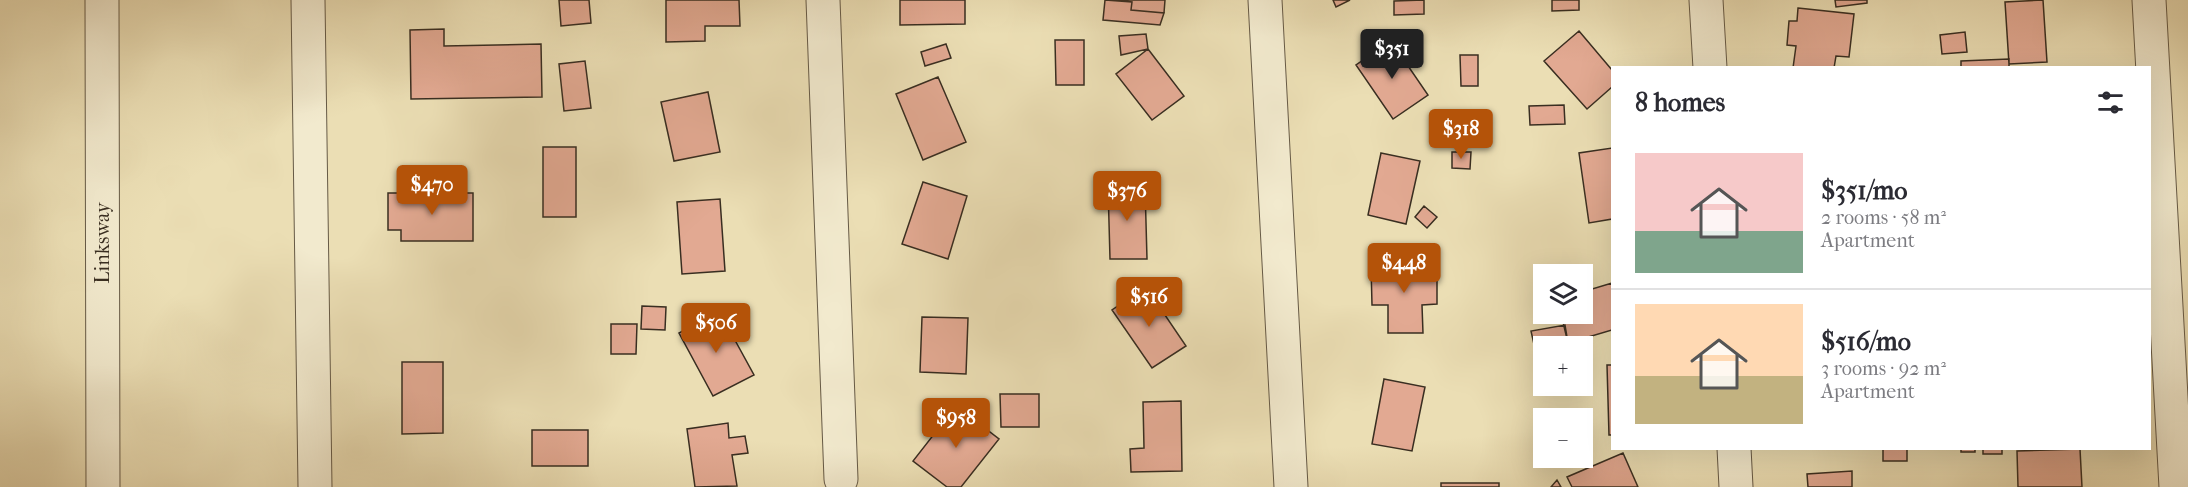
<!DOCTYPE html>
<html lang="en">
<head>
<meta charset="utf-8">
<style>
	body { margin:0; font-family:"IM FELL French Canon",serif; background:#f2f2f3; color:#2b2b33; height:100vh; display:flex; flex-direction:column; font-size:22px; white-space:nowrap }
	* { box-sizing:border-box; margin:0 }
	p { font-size:20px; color:#7c7c81 }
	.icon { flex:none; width:33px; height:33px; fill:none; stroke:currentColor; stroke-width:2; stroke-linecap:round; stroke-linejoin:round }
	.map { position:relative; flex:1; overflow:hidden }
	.panel { position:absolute; left:1611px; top:66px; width:540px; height:384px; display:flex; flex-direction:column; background:#fff; border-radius:0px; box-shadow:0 6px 24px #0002 }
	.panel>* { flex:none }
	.controls { position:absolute; left:1533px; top:264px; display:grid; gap:12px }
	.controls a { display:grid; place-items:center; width:60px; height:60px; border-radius:0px; background:#fff; box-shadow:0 6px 24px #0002; font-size:30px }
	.price { position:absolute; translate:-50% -51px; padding:0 14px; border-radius:6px; background:#b45309; color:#fff; font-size:20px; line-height:39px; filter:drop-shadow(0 2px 3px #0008) }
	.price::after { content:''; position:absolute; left:50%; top:36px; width:18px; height:14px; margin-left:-9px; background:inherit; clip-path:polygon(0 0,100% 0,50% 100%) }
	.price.on { background:#222; color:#fff }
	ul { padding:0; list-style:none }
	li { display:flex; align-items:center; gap:18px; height:150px; padding:0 24px }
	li+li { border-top:2px solid #e1e1e2 }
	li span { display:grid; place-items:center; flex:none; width:168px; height:120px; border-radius:0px; color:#555 }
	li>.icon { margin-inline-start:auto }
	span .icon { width:72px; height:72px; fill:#fffc; stroke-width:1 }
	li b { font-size:26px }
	h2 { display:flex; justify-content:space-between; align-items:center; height:72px; padding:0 24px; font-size:26px }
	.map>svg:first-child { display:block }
	.building { fill:#e2a992; stroke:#392e21; stroke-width:1.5 }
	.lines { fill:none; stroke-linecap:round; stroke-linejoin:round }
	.minor-casing { stroke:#665a46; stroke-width:35 }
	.minor { stroke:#f2eace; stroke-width:33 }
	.labels { text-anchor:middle; stroke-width:6; stroke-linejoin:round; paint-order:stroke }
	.street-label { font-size:20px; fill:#392e21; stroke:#f2eace }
</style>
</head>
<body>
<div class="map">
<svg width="2188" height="487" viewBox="0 0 2188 487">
	<rect width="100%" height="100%" fill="#ebdeb4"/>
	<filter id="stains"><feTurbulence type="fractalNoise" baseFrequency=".00333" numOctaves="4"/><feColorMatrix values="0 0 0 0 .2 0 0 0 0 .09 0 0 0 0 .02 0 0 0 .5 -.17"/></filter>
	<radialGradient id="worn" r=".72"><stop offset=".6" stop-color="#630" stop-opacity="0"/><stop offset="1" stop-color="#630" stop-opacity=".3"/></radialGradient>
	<path class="building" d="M559,0h30l2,23 -30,3z
		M666,0h73l1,26h-35v15l-39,1z
		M900,0h65v24l-65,1z
		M1105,0l27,2 -1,8 33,3 -4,12 -57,-5z
		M1113,0h52l-1,13 -33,-3 1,-8z
		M1333,0h17l-14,7z
		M1424,0v14l-30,1v-14z
		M1552,0h27v10l-27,1z
		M1835,0h32v3l-31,4z
		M2043,0l4,62 -38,2 -4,-62z
		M1798,8l56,6 -5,43 -13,-1 -2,12h-41l3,-22 -9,-1 2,-24h8z
		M444,29v17l97,-2 1,53 -131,2 -1,-69z
		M1579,31l33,39v17l-25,22 -43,-48z
		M1965,32l2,20 -25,2 -2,-19z
		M1146,34l2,15 -27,6 -2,-19z
		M1055,40h29v45h-28z
		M1391,41l37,54 -35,24 -37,-54z
		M946,44l5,14 -26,8 -4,-14z
		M1148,49l36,47 -32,24 -36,-46z
		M1460,55h18v31h-17z
		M2009,59v9h-48v-7z
		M585,61l6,47 -27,3 -5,-47z
		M938,77l28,65 -43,18 -27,-66z
		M708,92l12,60 -46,9 -13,-59z
		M1564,105l1,19 -35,1 -1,-19z
		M543,147h33v70h-33z
		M1612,148v71l-23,4 -10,-70z
		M1452,152h19l-1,17 -18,-1z
		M1381,153l39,8 -14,63 -38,-9z
		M923,182l44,14 -19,63 -46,-15z
		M1108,186h37l2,73h-37z
		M388,193h85v48h-72v-11h-13z
		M720,199l5,72 -43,3 -5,-72z
		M1424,206l13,11 -10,11 -12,-11z
		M1371,265h66v39l-15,1 1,28h-35v-28h-16z
		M1612,283v47l-44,13 -7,-29h21v-22z
		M1146,287l40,59 -34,22 -40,-58z
		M642,306l24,1 -1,23 -24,-1z
		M719,311l35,64 -41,21 -34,-63z
		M922,317l46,1 -2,56 -46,-2z
		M611,324h26l-1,30h-25z
		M1565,325l3,18 -33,6 -4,-18z
		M402,362h41v71l-41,1z
		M1607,365h5v70h-3z
		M1384,379l41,8 -13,64 -40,-7z
		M1000,394h39v33h-38z
		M1181,401l1,70 -51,1 -1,-23 14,-1 -1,-46z
		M956,406l43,33 -38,48h-14l-34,-26z
		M728,423l1,15 16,-2 3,17 -16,2 5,31 -42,1 -8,-58z
		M532,430h56v36h-56z
		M1883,448h24v13h-24z
		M1961,448h14v4h-14z
		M1983,448h19v6h-19z
		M2080,449l2,38h-64l-1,-36z
		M1623,453l15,34h-66l-5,-10z
		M1852,471v16h-44l-1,-13z
		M1557,480l4,7h-10z
		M1441,483h58v4h-58z"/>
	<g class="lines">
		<defs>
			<path id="minor" d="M102,0l1,487
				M308,0l7,487
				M823,0l18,479
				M1265,0l26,487
				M1706,0l4,68
				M2149,0l27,487
				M1734,448l2,39"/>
		</defs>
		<use href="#minor" class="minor-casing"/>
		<use href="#minor" class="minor"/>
	</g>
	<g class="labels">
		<g class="street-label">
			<text transform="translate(102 243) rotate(-90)" y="7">Linksway</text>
		</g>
	</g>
	<rect width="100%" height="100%" filter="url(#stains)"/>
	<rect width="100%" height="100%" fill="url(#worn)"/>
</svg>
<div class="controls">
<a><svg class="icon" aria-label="layers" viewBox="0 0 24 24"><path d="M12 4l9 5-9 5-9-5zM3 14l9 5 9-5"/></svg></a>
<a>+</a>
<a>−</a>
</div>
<b class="price on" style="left:1392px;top:80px">$351</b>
<b class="price" style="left:1461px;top:160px">$318</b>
<b class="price" style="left:432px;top:216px">$470</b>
<b class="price" style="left:1127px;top:222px">$376</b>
<b class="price" style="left:1404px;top:294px">$448</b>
<b class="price" style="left:1149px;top:328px">$516</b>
<b class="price" style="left:716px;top:354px">$506</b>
<b class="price" style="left:956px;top:449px">$958</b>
<section class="panel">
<h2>8 homes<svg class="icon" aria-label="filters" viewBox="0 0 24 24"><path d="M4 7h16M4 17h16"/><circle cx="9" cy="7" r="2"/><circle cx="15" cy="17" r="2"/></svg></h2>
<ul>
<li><span style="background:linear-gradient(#f6c9c9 65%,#7fa58c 0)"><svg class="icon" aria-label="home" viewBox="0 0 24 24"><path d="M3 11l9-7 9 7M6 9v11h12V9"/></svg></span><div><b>$351/mo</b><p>2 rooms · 58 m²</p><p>Apartment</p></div></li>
<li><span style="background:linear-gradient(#ffd9b3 60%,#c2b280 0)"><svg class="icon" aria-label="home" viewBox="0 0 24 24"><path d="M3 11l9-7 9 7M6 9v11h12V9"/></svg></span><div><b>$516/mo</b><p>3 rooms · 92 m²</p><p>Apartment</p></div></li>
</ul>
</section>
</div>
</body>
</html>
